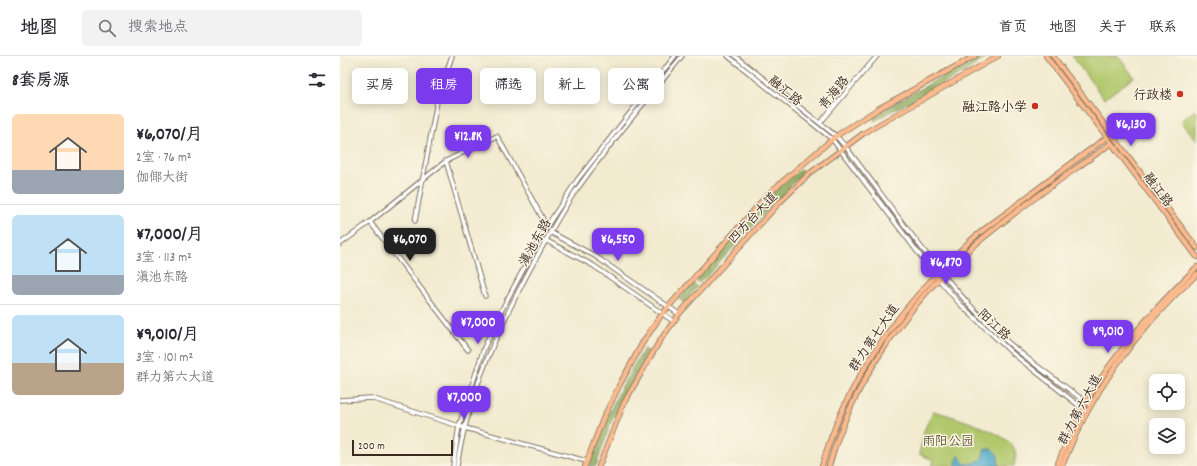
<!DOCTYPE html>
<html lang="zh">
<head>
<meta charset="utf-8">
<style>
	body { margin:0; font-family:Dekko,"LXGW WenKai TC",sans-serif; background:#f2f2f3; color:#2b2b33; height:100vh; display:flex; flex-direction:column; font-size:15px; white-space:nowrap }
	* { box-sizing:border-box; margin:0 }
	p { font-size:13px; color:#7c7c81 }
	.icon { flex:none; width:22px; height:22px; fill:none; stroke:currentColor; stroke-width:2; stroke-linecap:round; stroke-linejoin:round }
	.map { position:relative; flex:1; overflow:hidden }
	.panel { display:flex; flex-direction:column; background:#fff; width:340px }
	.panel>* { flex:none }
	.top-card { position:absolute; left:12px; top:12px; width:380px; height:36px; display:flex; gap:8px }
	.tools { position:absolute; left:809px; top:318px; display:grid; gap:8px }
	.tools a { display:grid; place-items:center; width:36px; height:36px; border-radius:6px; background:#fff; box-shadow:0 2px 10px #0003; font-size:20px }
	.scale { position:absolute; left:12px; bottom:10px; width:101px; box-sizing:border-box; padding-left:4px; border:2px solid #3b2a1e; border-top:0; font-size:11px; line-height:14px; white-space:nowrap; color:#3b2a1e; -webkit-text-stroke:3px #fcf5e5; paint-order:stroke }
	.price { position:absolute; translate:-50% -34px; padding:0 9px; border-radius:8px; background:#7c3aed; color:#fff; font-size:13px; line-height:26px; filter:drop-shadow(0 1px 2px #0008) }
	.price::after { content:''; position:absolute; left:50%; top:24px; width:12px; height:9px; margin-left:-6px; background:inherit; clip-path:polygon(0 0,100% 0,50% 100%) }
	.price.active { background:#222; color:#fff }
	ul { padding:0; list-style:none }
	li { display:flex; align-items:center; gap:12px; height:100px; padding:0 12px }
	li+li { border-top:1px solid #e1e1e2 }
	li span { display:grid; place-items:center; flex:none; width:112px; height:80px; border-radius:6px; color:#555 }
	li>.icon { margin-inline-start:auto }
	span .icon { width:48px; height:48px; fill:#fffc; stroke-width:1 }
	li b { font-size:17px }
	h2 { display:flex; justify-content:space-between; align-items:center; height:48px; padding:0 12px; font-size:17px }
	.pill { padding:0 14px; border-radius:6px; background:#fff; box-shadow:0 2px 10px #0003; font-size:14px; line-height:36px }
	.pill.active { background:#7c3aed; color:#fff }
	header { display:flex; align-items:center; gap:24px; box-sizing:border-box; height:56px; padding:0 20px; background:#fff; border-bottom:1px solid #e1e1e2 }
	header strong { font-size:19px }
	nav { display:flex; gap:22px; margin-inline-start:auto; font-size:14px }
	.search { width:280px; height:36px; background:#f2f2f3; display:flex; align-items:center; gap:10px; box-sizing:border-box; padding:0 14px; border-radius:6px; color:#7c7c81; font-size:15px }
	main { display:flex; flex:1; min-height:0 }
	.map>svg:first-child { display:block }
	.green { fill:#b0c76b; stroke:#767844 }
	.forest { fill:#8cac5f; stroke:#646b3e }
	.water { fill:#50aace; stroke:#466a76 }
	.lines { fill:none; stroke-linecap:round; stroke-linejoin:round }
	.minor-casing { stroke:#7b6e5c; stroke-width:5.5 }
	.major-casing { stroke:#7b6e5c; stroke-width:6 }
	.minor { stroke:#fff; stroke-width:3.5 }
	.major { stroke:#fbba8d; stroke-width:4.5 }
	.poi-dot { fill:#c8321e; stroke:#fcf5e5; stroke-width:1.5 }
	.labels { text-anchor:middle; stroke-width:3; stroke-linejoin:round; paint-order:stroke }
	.street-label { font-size:13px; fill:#3b2a1e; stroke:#fcf5e5 }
	.poi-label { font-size:13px; fill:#3b2a1e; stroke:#fcf5e5; text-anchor:end }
	.park-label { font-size:13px; fill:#5e5935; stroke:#fcf5e5 }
</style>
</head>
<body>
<header>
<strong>地图</strong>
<div class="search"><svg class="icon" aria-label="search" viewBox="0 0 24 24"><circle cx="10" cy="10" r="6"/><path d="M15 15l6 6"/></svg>搜索地点</div>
<nav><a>首页</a><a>地图</a><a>关于</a><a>联系</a></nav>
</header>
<main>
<section class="panel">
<h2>8套房源<svg class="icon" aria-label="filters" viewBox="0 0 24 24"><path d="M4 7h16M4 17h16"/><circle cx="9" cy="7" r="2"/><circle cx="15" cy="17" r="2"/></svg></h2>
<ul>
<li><span style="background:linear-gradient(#ffd9b3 70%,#9aa5b1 0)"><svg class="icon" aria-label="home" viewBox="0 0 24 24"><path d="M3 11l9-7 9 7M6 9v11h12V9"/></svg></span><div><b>¥6,070/月</b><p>2室 · 76 m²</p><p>伽倻大街</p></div></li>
<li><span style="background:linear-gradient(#bfe0f5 75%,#9aa5b1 0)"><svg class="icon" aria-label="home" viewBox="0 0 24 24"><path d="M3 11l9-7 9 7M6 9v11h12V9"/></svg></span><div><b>¥7,000/月</b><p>3室 · 113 m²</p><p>滇池东路</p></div></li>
<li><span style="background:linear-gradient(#bfe0f5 60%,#b9a48a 0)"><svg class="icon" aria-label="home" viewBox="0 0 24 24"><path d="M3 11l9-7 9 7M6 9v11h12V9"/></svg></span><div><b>¥9,010/月</b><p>3室 · 101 m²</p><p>群力第六大道</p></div></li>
</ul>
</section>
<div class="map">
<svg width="857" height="410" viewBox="0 0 857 410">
	<rect width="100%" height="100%" fill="#fcf5e5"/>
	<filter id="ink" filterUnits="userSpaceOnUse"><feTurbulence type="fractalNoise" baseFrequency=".025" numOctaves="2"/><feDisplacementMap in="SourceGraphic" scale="8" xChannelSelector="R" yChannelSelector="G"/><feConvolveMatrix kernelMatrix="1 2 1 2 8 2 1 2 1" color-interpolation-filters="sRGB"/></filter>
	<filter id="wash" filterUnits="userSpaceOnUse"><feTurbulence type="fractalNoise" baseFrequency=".012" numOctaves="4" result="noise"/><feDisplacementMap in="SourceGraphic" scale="16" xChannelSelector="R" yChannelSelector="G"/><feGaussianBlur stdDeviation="0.9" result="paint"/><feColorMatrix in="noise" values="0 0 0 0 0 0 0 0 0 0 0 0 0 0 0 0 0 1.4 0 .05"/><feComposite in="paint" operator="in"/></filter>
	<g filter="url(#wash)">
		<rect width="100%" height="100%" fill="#f2ebd0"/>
		<path class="green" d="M732,0h46l16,21 -30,22z
			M855,54l2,2v29l-16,-20z
			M593,355c16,4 75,22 81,37 3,6 1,12 0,18h-82l2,-5 -15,-7 5,-23z"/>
		<path class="forest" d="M640,0h8l-23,16 -91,49 -1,-4 22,-14z
			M460,114l3,2 -24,27 -4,2 -5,-3 2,-4z
			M426,145l4,5 -5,7 -54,59 -12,11 -3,-3z
			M353,227l4,4 -13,16 -5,-4z
			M304,293l4,2 -38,74 -14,41h-7c13,-42 31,-80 55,-117z"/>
		<path class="water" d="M645,393h8l5,7 1,10h-44l4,-11 5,9 10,-1 7,-3z"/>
	</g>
	<g filter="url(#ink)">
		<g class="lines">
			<defs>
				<path id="minor" d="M388,0l104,83 103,136 25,29 51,48 76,60
					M395,0l101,80 9,10c47,61 90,126 145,180 30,29 66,54 100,79
					M480,67l57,-67
					M106,105l39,135
					M75,165l23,-125 14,-40
					M30,166l76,-61 51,-25 46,83
					M210,176l45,24 84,58
					M205,184l49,26 79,55
					M0,188l30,-22 98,128
					M0,344l31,-2 94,30 121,33
					M113,410l6,-40 25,-78 16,-35 45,-84 33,-50 97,-123
					M117,410c11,-73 43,-142 78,-206 13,-23 25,-47 40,-68 33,-47 71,-91 107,-136"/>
				<path id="major" d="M706,0l151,201
					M713,0l144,192
					M245,410l18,-47 17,-35 23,-42 19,-28 107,-121 67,-57 42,-27 97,-53
					M259,410l25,-63 35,-61 20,-28 100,-111 30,-29 55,-41 134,-77
					M482,410c24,-86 79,-160 144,-221 13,-13 28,-23 43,-34 32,-25 64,-49 97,-73
					M489,410c23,-84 81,-166 147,-222 42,-36 90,-68 134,-100
					M717,410c9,-21 17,-44 29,-64 30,-51 69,-94 111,-135
					M722,410c29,-75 76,-138 135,-192"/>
			</defs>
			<use href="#minor" class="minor-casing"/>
			<use href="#major" class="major-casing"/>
			<use href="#minor" class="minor"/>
			<use href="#major" class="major"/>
		</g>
	</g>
	<g class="poi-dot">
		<circle cx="840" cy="38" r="4"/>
		<circle cx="695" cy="50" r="4"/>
	</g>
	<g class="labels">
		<g class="street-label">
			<text transform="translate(446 34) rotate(39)" y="5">融汇路</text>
			<text transform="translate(493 36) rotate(-50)" y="5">青海路</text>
			<text transform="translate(819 133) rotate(53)" y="5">融江路</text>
			<text transform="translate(412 161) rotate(-47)" y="5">四方台大道</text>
			<text transform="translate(194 186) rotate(-61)" y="5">滇池东路</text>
			<text transform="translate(655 268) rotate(43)" y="5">阳江路</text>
			<text transform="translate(533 281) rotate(-56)" y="5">群力第七大道</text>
			<text transform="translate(739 353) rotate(-62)" y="5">群力第六大道</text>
		</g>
		<g class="poi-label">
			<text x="832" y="43">行政楼</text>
			<text x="687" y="55">融江路小学</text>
		</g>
		<g class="park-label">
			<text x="608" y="389">雨阳公园</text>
		</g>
	</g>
</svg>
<div class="tools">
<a><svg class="icon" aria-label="locate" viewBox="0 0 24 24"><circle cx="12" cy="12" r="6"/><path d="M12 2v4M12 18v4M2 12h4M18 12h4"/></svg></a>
<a><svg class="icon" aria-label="layers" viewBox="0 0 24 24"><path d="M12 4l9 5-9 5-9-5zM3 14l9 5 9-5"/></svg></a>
</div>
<div class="scale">200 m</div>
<b class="price" style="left:791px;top:91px">¥6,130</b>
<b class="price" style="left:128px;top:103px">¥12.8K</b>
<b class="price active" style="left:70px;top:206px">¥6,070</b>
<b class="price" style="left:278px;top:206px">¥6,550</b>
<b class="price" style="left:606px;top:229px">¥6,870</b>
<b class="price" style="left:138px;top:289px">¥7,000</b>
<b class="price" style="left:768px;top:298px">¥9,010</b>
<b class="price" style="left:124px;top:364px">¥7,000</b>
<div class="top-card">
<a class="pill">买房</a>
<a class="pill active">租房</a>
<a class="pill">筛选</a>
<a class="pill">新上</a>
<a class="pill">公寓</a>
</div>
</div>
</main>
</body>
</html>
